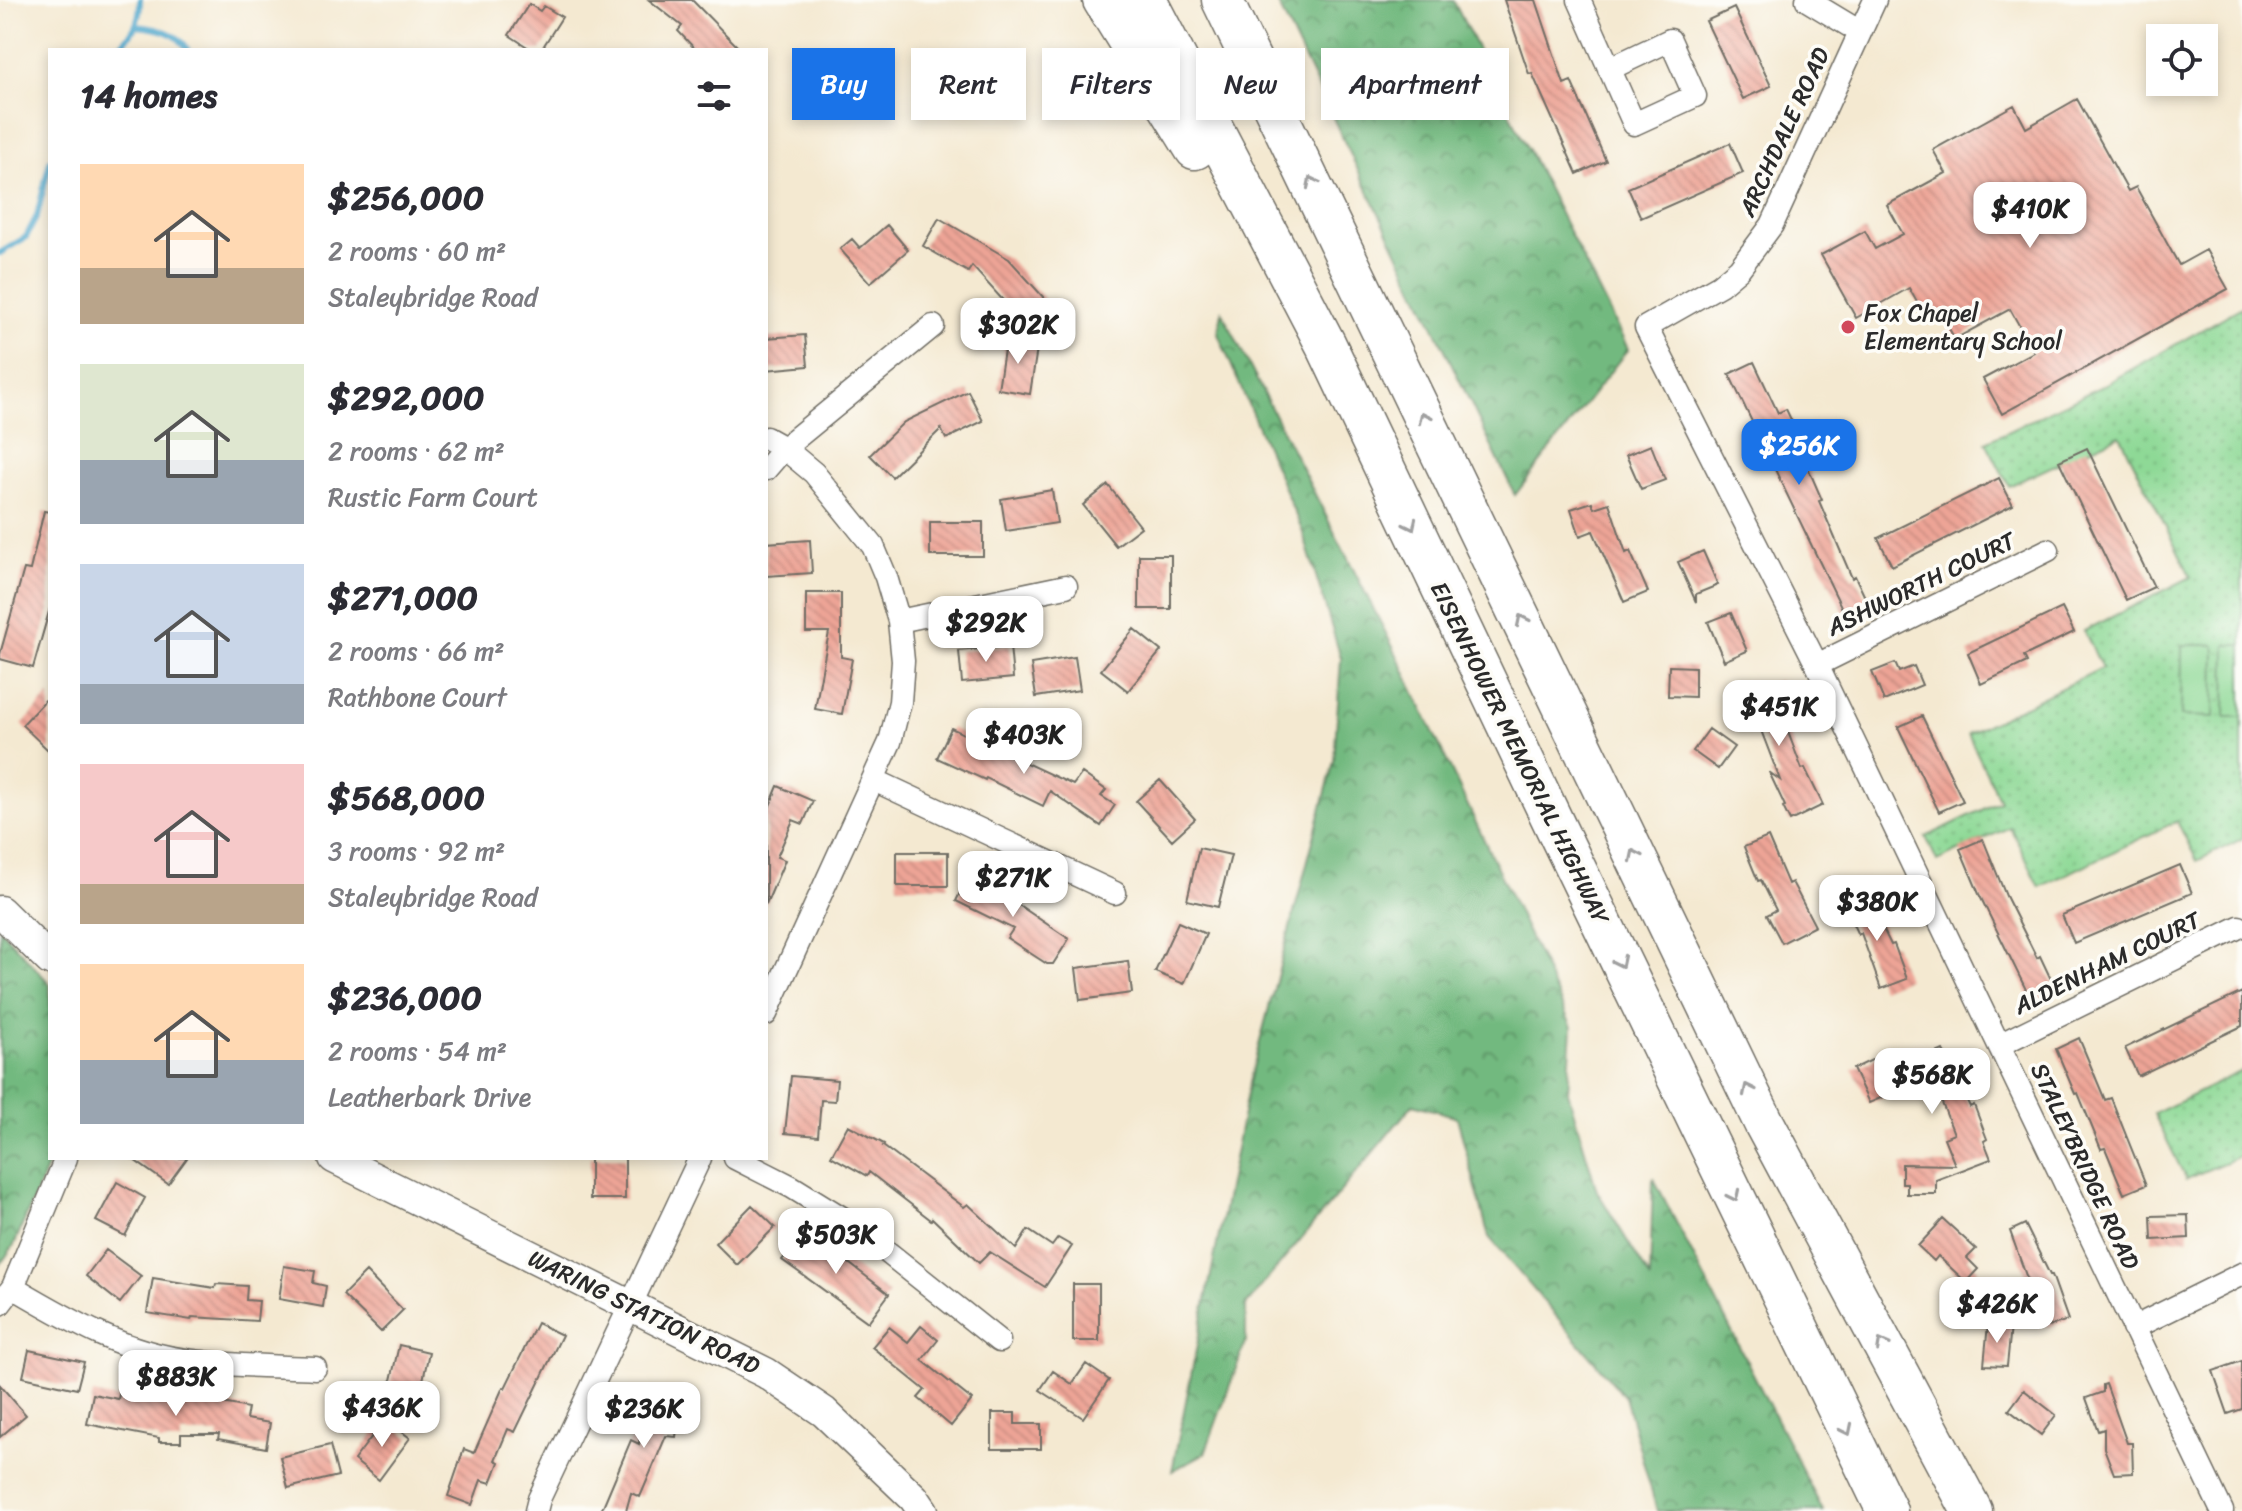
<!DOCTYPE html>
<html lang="en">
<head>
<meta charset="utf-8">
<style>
	body { margin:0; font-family:Sriracha,sans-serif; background:#f7f7f7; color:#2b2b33; height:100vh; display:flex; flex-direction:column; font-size:30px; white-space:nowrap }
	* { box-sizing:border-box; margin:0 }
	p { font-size:26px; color:#7c7c81 }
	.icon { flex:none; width:44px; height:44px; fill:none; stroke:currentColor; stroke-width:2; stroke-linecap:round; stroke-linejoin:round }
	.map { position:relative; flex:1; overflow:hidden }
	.drawer { position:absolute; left:48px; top:48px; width:720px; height:1112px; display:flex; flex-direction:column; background:#fff; border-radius:0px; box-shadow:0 4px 12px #0003 }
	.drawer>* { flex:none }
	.hud { position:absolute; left:792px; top:48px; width:760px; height:72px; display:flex; gap:16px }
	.tools { position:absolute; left:2146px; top:24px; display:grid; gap:16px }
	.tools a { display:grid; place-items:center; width:72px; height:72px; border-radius:0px; background:#fff; box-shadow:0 4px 12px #0003; font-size:40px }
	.price { position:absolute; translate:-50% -68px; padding:0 18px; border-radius:16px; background:#fff; color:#222; font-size:26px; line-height:52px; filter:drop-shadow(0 2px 4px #0008) }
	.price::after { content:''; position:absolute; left:50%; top:48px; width:24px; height:18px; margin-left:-12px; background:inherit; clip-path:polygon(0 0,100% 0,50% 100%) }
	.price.on { background:#1a73e8; color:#fff }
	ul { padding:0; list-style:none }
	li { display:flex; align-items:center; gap:24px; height:200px; padding:0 32px }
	li span { display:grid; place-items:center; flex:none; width:224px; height:160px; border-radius:0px; color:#555 }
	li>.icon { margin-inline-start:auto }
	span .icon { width:96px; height:96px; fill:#fffc; stroke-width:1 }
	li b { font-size:34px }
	h2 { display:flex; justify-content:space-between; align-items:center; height:96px; padding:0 32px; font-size:34px }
	.chip { padding:0 28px; border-radius:0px; background:#fff; box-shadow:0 4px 12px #0003; font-size:28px; line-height:72px }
	.chip.on { background:#1a73e8; color:#fff }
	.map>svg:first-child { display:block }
	.grass { fill:url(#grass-dots); stroke:#5c8260; stroke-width:2 }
	.forest { fill:url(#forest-crowns); stroke:#4e7255; stroke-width:2 }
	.pitch { fill:#8ed996; stroke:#5c8260; stroke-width:2 }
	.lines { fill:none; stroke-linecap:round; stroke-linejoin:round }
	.stream { stroke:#4fa7cc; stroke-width:6 }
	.building { fill:url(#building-back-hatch) }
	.street-casing { stroke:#716e65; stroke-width:25 }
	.secondary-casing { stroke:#716e65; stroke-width:33 }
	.highway-casing { stroke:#716e65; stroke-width:43 }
	.street { stroke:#fff; stroke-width:22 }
	.secondary { stroke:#fff; stroke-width:30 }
	.highway { stroke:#fff; stroke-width:40 }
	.oneway { stroke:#a0a0a0 }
	.poi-dot { fill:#d1495b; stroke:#fdfcf7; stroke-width:3 }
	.labels { text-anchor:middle; stroke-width:7; stroke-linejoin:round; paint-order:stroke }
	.street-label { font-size:24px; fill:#2b2b2b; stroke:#fdfcf7 }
	.poi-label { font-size:24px; fill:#2b2b2b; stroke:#fdfcf7; text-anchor:start }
</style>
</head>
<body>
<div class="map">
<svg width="2242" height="1511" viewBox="0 0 2242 1511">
	<defs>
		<pattern id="grass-dots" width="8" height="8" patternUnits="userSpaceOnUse" patternTransform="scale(2)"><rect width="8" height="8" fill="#8ed996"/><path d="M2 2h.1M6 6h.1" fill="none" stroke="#7bba81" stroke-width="1.8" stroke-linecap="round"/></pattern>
		<pattern id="forest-crowns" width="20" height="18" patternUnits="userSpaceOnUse" patternTransform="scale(2)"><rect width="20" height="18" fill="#72b97f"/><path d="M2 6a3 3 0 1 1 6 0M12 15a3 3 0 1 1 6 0" fill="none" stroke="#5e9768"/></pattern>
		<pattern id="building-back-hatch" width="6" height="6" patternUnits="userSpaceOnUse" patternTransform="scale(2)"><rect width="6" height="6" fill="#eda496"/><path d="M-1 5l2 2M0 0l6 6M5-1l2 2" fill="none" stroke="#cb8d81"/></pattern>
	</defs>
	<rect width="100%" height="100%" fill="#fdfcf7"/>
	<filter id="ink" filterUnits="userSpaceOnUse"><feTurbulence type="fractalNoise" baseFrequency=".0125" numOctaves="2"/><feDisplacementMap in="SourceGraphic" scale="16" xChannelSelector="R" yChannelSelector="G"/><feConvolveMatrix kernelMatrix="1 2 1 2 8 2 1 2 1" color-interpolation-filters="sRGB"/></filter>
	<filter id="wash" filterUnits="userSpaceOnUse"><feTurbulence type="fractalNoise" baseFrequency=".006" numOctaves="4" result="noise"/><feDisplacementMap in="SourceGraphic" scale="32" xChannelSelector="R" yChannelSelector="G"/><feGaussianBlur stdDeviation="1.8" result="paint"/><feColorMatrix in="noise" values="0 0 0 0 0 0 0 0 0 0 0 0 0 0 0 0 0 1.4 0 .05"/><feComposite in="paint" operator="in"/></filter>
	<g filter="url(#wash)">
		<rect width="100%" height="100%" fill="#f4e9d1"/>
		<path class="grass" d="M2242,307v532l-45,22 -20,-40 -137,66 -30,-60 -73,34 -11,-24 74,-36 -32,-67 134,-66 -18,-37 107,-54 -71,-142 -111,51 -23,-44 116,-56z
			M2242,1071v84l-56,24 -32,-65z"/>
		<path class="forest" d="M1276,0h177l175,349 -113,146z
			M1222,312l175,343 175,372 -4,65 29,99 53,87 3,-101 170,334h-166l-32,-114 -136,-160 -32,-120 -44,-13 -167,201v36l-41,112 -33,18 77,-388 85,-322 7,-103 -39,-128 -84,-196z
			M0,929l50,55 1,174 -37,87 -14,20z"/>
		<path class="pitch" d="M2182,645h33l-1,72 -33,-1z
			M2226,645h16v72h-17z"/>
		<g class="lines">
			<path class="stream" d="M136,26c20,2 42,5 52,24
				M116,50c17,-16 24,-26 24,-50
				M0,253l26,-16 11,-21 13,-55"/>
		</g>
		<g id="blocks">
			<path class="building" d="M649,0h43l49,50h-45l-18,-19 4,-5z
				M1504,0h32l28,84 7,-3 35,80 -29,13 -45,-101 -3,1z
				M529,4l11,7 4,-5 18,11 -21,33h-9l-23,-15z
				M1734,8l37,78 -28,13 -37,-78z
				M2077,99l51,92 8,-4 43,78 27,-15 22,39 -226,125 -19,-35 51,-27 -24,-43 -55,30 -14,-24 -13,7 -19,-34 -53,30 -35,-63 44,-24 10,18 28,-15 -16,-29 59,-32 -13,-23 81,-45 12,23z
				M1730,143l13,30 -102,45 -13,-30z
				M939,218l70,41 35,39 -24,21 -48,-53 -4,6 -45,-26z
				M887,225l21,25 -38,33 -30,-34 12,-10 8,9z
				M805,335l3,31 -42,4v-32z
				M1006,337l32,5 -8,52 -32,-5z
				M1754,362l24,51 8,-4 7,15 -10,4 15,30 5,-2 19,44 -3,1 33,77 3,-2 16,34 -23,11 -119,-247z
				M968,391l15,30 -37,18 -5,-10 -49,48 -22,-22 34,-33z
				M1651,445l14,35 -24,9 -15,-34z
				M2087,448l67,139 -28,13 -67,-139z
				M1999,478l14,27 -121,61 -14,-28z
				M1108,485l33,42 -25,19 -33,-41z
				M1052,490l5,33 -51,8 -5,-32z
				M1592,502l2,6 15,-5 17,50 4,-2 18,41 -24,10 -31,-71 -13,5 -9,-27z
				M44,511l6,1v96l-17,60 -33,-9v-5l24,-85 6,1z
				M930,522h53v34h-53z
				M810,540l2,33 -46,3v-33z
				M1703,551l15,34 -22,9v8l-18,-40z
				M1139,555h32v54h-32z
				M806,593h35v64l11,2 -10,55 -27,-5 14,-77h-23z
				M2062,608l12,24 -50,24 3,6 -46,22 -13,-31z
				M1731,613l16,38 -23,10 -16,-39z
				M1134,629l27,22 -33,40 -27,-21z
				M1010,646l3,32 -51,5 -3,-32z
				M1075,657l5,33 -44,7 -5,-33z
				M1895,663l4,9 15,-6 8,19 -38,16 -12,-29z
				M1669,666l26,1v30l-27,-1z
				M1779,680l7,19 -9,4 25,66 3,-1 18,37 -33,16 -7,-14 2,-1 -16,-34 11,8 -26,-68 -19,7 -7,-19z
				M50,695v57l-28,-27z
				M1922,716l41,85 -24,11 -41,-85z
				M951,728l122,57 9,-12 24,17 -5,6 14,9 -14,21 -51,-35 -7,15 -57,-28 -1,2 -48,-22z
				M1709,729l25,18 -16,22 -25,-18z
				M1160,780l35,39 -23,21 -36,-39z
				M778,786l35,15 -10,23 -10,-4 -16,37 8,3 -19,45v-90z
				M1768,837l20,47 4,-2 23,44 -33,17 -15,-28 9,-5 -15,-30 -3,1 -14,-34z
				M1983,839l23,57 31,62 3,-2 16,34 -24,12 -53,-108 -19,-45z
				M1199,848l32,7 -13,52 -31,-7z
				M897,852h51v34h-51z
				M2180,865l12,28 -118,50 -12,-28z
				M969,874l40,19 -2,4 62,42 -16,25h-6l-40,-26 6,-9 -57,-28z
				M1867,896l24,49 3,-1 13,35 -26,10 -20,-56 -3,2 -13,-28z
				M1178,922l28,12 -22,50 -29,-12z
				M1128,961l4,32 -52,7 -4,-32z
				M2242,992v34l-104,50 -13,-28z
				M2079,1038l26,62 6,-2 35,87 -22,9 -19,-46 -4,1 -23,-56 -3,1 -19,-45z
				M1943,1050l27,57 4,-2 13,34 -3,2 7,18 -55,21v14h-29v-11h-5v-19l53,1 -11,-27 10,-4 -14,-36 -3,1 -9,-21 -59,25 -16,-34 25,-12 9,18z
				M791,1076l46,4 -2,21 -14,-1 -3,36 -33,-3z
				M848,1125l36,19 -1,2 81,61 4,-3 48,45 12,-19 24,16 6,-8 14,8 -27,41 -55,-35 -11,11 -47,-45 -1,2 -62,-48 -2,4 -36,-20z
				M131,1158h56l-19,26z
				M590,1158h35v41h-35z
				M117,1182l28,16 -20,38 -29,-15z
				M752,1205l23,22 -38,38 -22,-22z
				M2188,1215l1,23 -37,2 -1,-24z
				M1943,1219l33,30 -9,9 11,11 -12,13 -28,-26 -4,5 -16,-15z
				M2025,1224l25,51h2l16,45 -20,7 -15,-32 -23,-64z
				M806,1230l83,64 -21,28 -86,-62z
				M106,1250l35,26 -21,27 -34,-27z
				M284,1266l31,5 -2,12 13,3 -3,21 -44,-8z
				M366,1272l37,38 -22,22 -38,-37z
				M153,1278l62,10 1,-4 31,2 -1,14 13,1 -2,20 -65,-4 -1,3 -44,-7z
				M1073,1284h26v57h-26z
				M537,1323l25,12 -47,97 -7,-3 -13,31 4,2 -8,21 -10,-3 -9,25 -24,-9 16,-47 10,4 29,-66 2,1z
				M1988,1324l23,2 -4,40 -23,-1z
				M921,1326l17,14 -16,20 50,40 -21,26 -33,-28 7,-8 -53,-43 17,-20 19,15z
				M399,1345l30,7 -11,52 -31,-6z
				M29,1350l55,12 -7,27 -54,-12z
				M2242,1361v48l-14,5 -15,-43z
				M1086,1364l23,16 -26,38 -43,-28 13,-19 19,13z
				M122,1381l20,4 -3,15h69l40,8 -2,11 24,4 -4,25 -48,-9 1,-5h-38v8h-22v-4l-72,-14 6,-30 25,5z
				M2106,1384l21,59h5l1,30 -19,1 -10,-26v-19l-6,2 -12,-33 17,-6v-7z
				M0,1385l26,30 -26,22z
				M2024,1390l32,25 -15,20 -32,-25z
				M646,1392l35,4 -5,41 -10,-1 -26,61 -9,-4 -5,18h-25l30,-71 8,4z
				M992,1413h23v11h26v25h-49z
				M385,1419l25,19 -31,42 -25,-20z
				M330,1445l8,31 -50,12 -8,-31z"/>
		</g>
	</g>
	<g filter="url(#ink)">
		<use href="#blocks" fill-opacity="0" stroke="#716e65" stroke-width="2"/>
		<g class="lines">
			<defs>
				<path id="street" d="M1579,0l55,124 61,-28 -25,-56 -61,29
					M1807,0l53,32
					M1875,0l-103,225 -33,44 -19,16 -74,42 171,338 405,846
					M766,438l18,10 30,25 59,73 13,31 13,44 4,40 -3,41 -10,40 -124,272
					M766,469l18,-21 149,-122
					M899,621l167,-35
					M1817,665l231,-115
					M874,780l241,113
					M1999,1045l240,-118
					M735,1158l57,29 60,37 147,117
					M13,1287c56,33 113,67 180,74 40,5 81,5 122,7
					M0,1304l13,-17 53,-129
					M2133,1328l109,-54
					M536,1511l3,-12 161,-341"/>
				<path id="secondary" d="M0,911l50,49
					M334,1158l432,215 58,39 90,86 9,13"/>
				<path id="highway" d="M1103,0l92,149
					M1146,0l180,345 230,483 331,683
					M1222,0l542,1123 208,388"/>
			</defs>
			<use href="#street" class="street-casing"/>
			<use href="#secondary" class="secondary-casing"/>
			<use href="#highway" class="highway-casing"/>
			<use href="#street" class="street"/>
			<use href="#secondary" class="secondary"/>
			<use href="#highway" class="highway"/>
		</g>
		<defs><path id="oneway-chevron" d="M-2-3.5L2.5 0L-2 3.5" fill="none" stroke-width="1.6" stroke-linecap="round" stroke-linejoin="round" transform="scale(2)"/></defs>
		<g class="oneway">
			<use href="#oneway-chevron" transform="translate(1312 182) rotate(-116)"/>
			<use href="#oneway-chevron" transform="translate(1424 417) rotate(-116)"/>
			<use href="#oneway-chevron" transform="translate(1411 525) rotate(64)"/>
			<use href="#oneway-chevron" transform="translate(1522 620) rotate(-116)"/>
			<use href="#oneway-chevron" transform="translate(1635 855) rotate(-116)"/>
			<use href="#oneway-chevron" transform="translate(1620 962) rotate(64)"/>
			<use href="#oneway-chevron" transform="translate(1748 1089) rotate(-116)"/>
			<use href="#oneway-chevron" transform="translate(1734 1196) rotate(64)"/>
			<use href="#oneway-chevron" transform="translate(1882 1344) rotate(-118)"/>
			<use href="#oneway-chevron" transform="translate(1847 1430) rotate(64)"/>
		</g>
	</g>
	<circle class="poi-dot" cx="1848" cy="327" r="8"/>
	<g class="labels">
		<g class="street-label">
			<text transform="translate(1784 132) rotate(-65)" y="8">ARCHDALE ROAD</text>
			<text transform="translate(1921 584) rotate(-26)" y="8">ASHWORTH COURT</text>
			<text transform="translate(1520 753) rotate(64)" y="8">EISENHOWER MEMORIAL HIGHWAY</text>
			<text transform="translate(2107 963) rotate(-26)" y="8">ALDENHAM COURT</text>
			<text transform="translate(2085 1166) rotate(65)" y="8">STALEYBRIDGE ROAD</text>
			<text transform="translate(644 1312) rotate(26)" y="8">WARING STATION ROAD</text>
		</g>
		<g class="poi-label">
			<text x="1864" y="321">Fox Chapel<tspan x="1864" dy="28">Elementary School</tspan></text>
		</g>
	</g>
</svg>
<div class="tools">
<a><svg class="icon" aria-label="locate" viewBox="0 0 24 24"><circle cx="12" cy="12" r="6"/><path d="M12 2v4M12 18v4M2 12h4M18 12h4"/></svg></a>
</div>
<b class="price" style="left:2030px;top:250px">$410K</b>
<b class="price" style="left:1018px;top:366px">$302K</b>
<b class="price on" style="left:1799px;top:487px">$256K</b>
<b class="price" style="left:986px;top:664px">$292K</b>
<b class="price" style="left:1779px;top:748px">$451K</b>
<b class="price" style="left:1024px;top:776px">$403K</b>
<b class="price" style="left:1013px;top:919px">$271K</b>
<b class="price" style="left:1877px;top:943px">$380K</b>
<b class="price" style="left:1932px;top:1116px">$568K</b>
<b class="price" style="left:836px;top:1276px">$503K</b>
<b class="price" style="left:1997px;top:1345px">$426K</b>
<b class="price" style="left:176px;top:1418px">$883K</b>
<b class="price" style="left:382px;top:1449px">$436K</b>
<b class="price" style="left:644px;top:1450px">$236K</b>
<div class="hud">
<a class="chip on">Buy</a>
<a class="chip">Rent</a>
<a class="chip">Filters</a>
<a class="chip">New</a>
<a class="chip">Apartment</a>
</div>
<section class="drawer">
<h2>14 homes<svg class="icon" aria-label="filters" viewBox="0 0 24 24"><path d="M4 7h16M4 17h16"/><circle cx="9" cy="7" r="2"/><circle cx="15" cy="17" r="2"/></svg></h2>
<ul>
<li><span style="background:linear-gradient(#ffd9b3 65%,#b9a48a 0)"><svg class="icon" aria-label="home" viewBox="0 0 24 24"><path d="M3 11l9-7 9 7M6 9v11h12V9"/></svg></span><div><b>$256,000</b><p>2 rooms · 60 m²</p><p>Staleybridge Road</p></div></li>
<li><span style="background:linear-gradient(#dfe7d0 60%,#9aa5b1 0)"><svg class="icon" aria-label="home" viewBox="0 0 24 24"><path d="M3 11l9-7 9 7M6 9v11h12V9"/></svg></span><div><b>$292,000</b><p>2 rooms · 62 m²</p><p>Rustic Farm Court</p></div></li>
<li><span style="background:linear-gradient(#c9d6e8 75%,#9aa5b1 0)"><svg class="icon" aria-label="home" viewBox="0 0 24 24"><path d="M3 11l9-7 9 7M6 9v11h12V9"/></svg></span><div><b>$271,000</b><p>2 rooms · 66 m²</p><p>Rathbone Court</p></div></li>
<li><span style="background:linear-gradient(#f6c9c9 75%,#b9a48a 0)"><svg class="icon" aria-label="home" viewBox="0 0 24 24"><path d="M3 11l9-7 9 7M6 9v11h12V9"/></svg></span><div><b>$568,000</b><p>3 rooms · 92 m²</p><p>Staleybridge Road</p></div></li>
<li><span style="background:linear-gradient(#ffd9b3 60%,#9aa5b1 0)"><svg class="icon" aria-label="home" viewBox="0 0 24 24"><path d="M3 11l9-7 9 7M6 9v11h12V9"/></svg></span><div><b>$236,000</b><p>2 rooms · 54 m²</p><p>Leatherbark Drive</p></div></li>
</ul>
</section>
</div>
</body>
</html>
